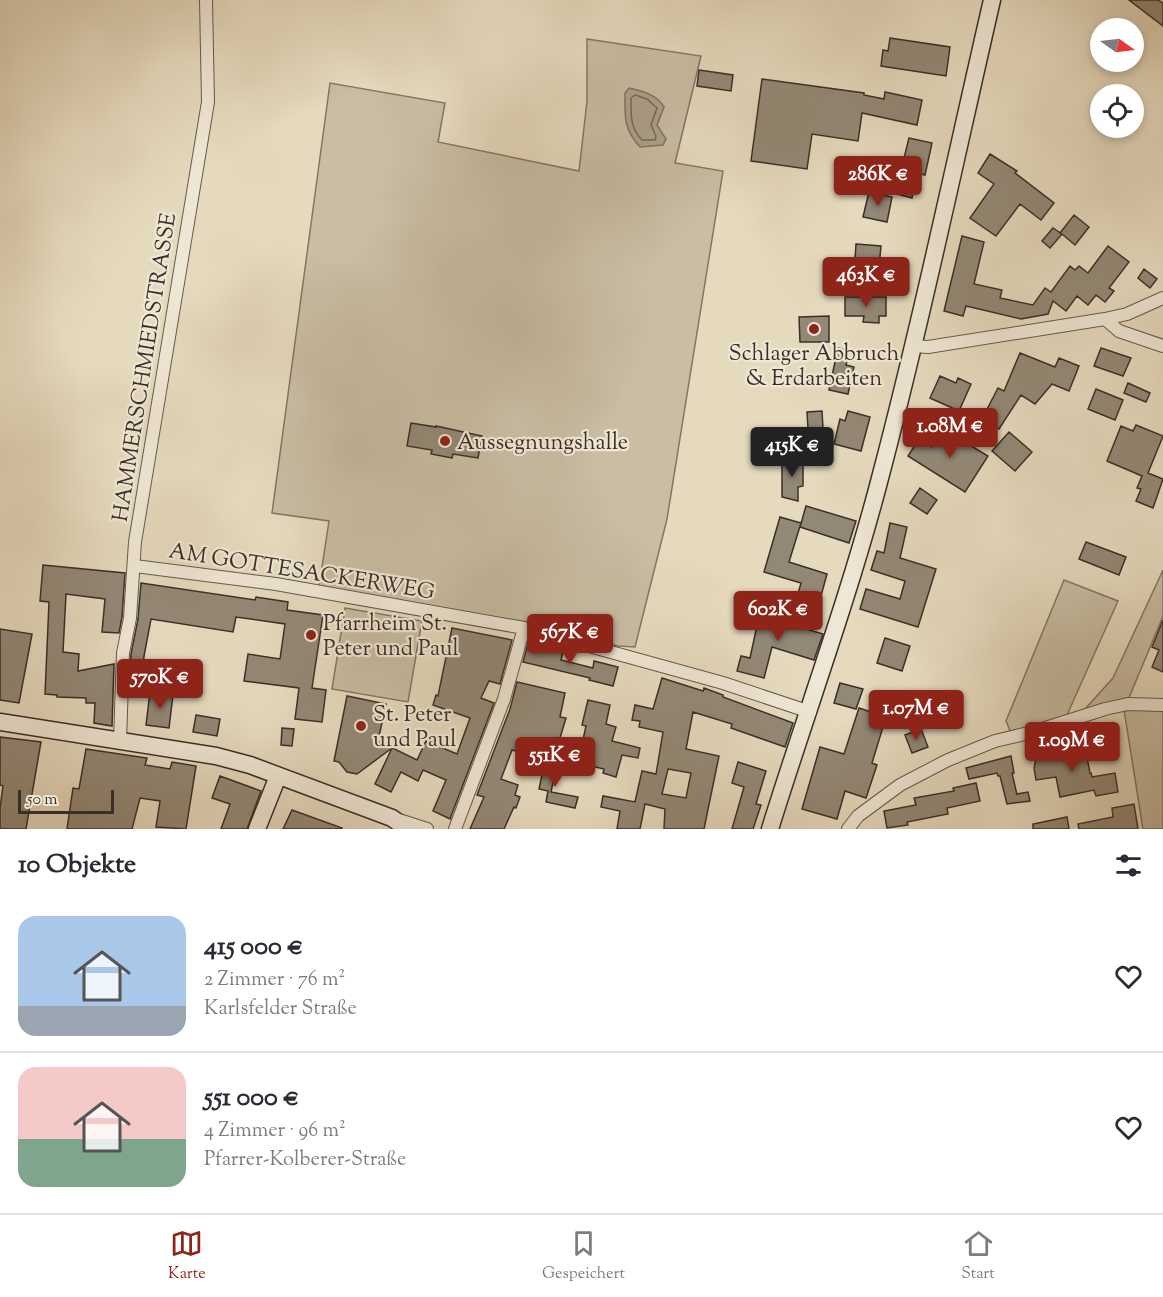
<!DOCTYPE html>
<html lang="de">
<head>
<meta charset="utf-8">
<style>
	body { margin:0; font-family:"Sorts Mill Goudy",serif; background:#f7f7f7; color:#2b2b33; height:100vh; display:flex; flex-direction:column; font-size:22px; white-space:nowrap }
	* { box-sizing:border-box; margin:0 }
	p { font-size:20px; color:#7c7c81 }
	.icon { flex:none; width:33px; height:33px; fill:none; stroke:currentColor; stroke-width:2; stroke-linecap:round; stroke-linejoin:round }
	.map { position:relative; height:829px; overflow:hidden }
	.panel { display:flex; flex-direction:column; background:#fff; flex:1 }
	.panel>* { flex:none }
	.needle { width:39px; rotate:104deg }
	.fabs { position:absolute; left:1090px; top:18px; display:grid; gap:12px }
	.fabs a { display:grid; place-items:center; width:54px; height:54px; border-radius:50%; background:#fff; box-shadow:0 3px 9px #0003; font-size:30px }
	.scale { position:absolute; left:18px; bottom:15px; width:96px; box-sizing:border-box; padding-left:6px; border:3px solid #3a2f28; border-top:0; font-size:16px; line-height:21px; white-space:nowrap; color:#3a2f28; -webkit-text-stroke:4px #efe7d5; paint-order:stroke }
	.price { position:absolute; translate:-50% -51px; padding:0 14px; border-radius:6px; background:#8f2418; color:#fff; font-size:20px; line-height:39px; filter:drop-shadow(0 2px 3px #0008) }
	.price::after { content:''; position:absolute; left:50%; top:36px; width:18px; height:14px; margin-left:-9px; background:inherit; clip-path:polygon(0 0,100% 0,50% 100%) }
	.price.on { background:#222; color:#fff }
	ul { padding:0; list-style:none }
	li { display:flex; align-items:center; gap:18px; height:150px; padding:0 18px }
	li+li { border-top:2px solid #e1e1e2 }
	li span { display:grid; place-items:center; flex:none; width:168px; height:120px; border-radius:18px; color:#555 }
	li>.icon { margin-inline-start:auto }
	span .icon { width:72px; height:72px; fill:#fffc; stroke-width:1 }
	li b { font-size:26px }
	h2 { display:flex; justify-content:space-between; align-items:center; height:72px; padding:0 18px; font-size:26px }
	.tab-bar { display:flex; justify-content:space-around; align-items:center; height:84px; border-top:2px solid #e1e1e2; background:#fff; font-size:16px; color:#7c7c81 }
	.tab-bar a { display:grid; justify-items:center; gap:3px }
	.tab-bar .on { color:#8f2418 }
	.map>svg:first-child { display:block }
	.green { fill:#c9bda4; stroke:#827666; stroke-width:1.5 }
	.water { fill:#aca08b; stroke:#7e7363; stroke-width:1.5 }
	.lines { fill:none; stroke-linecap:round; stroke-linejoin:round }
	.shore { stroke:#73685a; stroke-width:1.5 }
	.building { fill:#938876; stroke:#3a2f28; stroke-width:1.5; fill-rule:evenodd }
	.street-casing { stroke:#655a4e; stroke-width:14 }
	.secondary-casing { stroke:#3a2f28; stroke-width:19 }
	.street { stroke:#efe7d5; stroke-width:12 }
	.secondary { stroke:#efe7d5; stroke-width:16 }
	.poi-dot { fill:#8f2418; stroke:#efe7d5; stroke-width:2 }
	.labels { text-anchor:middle; stroke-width:4.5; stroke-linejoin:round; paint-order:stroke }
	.poi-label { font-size:22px; fill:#3a2f28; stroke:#efe7d5; text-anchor:start }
	.street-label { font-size:22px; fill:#3a2f28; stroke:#efe7d5 }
</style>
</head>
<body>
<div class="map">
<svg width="1163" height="829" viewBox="0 0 1163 829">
	<rect width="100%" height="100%" fill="#e6dabe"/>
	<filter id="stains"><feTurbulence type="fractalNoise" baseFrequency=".00333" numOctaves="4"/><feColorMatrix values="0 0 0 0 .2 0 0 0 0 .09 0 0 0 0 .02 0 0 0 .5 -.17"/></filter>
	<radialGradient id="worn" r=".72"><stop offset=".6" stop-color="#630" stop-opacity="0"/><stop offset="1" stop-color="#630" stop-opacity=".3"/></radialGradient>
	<path class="green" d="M587,39l114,17 -26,107 48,8 -56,348 -32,128 -17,-1 -96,-24 -203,-35 10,-66 -57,-8 58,-430 115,20 -7,39 141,29 8,-70z
		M1163,570v46l-35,84 -43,9 28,-31z
		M1064,580l54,21 -51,114 -56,18 -5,-12z
		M345,608l77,13 -14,81 -76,-13z
		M1163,708v121h-20l-19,-119z"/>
	<path class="water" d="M629,88c15,4 27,6 35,19l-7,18 9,14 -3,6 -23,2c-17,-19 -15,-31 -15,-54z"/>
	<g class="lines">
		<path class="shore" d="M635,95l12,4 10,9 -6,17 5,11 -1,4h-13c-12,-12 -11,-25 -11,-42z"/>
	</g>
	<path class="building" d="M1129,0h29l5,3v23z
		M890,38l60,9 -4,29 -65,-10 2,-16 5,1z
		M699,70l34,5 -2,16 -34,-5z
		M762,79l102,14v2l20,4 1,-7 37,8 -5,25 -55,-12 -4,28 -46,-7 -5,35 -56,-8z
		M909,138l23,5 -7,32 -8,-2 -5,25 -19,-5 5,-23h3z
		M990,154l27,17 -2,2 39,30 -13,17 -21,-16 -24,32 -26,-18 24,-34 -16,-11z
		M869,192l23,5 -5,25 -24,-5z
		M1074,215l15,12 -14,18 -13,-11 -12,14 -8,-7 11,-13 9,6 -2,-1z
		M962,236l22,6 -10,42 28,6 -2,8 33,7 12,-17 6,4 19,-26 5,4 4,-4 9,7 20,-27 21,16 -20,26 5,3 -9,11 -9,-7 -8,10 -11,-9 -11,15 -13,-10 -5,13 -27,5 -55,-13 -3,10 -19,-5z
		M856,244l25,2 -3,31 -24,-2z
		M1144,269l13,10 -7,9 -12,-10z
		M845,297h41v19h-7v7l-16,-1 1,-6h-19z
		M829,316v26h-29l-1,-25z
		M838,348l11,3 -3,14 8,2 -6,27 -19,-4z
		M1101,348l30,10 -8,18 -29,-10z
		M1020,353l35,14 4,-9 20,8 -10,25 -17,-7 -17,20 -14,-9 -22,34 -17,-10 16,-31 6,3z
		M940,376l16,7 2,-5 13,6 -12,27 -29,-13z
		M1128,383l22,10 -4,9 -22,-9z
		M1096,389l27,11 -8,20 -27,-11z
		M822,411l3,51 -15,1 -3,-51z
		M848,411l22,6 -9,34 -27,-7 6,-25 5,2z
		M411,423l25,4v-1l46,10 -4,22 -25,-4 -1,4 -21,-4 1,-4 -25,-4z
		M1136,425l27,11 -15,37 15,6 -10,29 -17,-7 5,-12 -4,-1 5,-12 -35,-15 14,-35 12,5z
		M943,429l45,27 -23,36 -57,-36 11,-17 12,8z
		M1009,432l23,20 -17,19 -23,-20z
		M782,459h21v27l-5,1v14l-16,-4z
		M920,488l17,12 -10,14 -17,-11z
		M806,506l50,15 -7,22 -49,-16z
		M780,517l21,6 -12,39 38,12 -9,33 -22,-6 5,-18 -37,-11z
		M890,523l17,4 -7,31 36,11 -18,58 -58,-18 6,-20 34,10 5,-18 -34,-11 6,-19 7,2z
		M1086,542l40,15 -7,18 -40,-16z
		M43,565l82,8 -3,44 -3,16 -17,-1 3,-33 -39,-5 -3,58 16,2 -1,17 36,-7 -2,62 -18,-3 1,-20h-9v-5l-29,-1v-2l-12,-1 4,-92 -9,-1z
		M141,583l114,17 1,-3 32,5 -1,8 36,5 -11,73 14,2 -4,32 -27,-3 4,-31 -55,-7 4,-27 32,5 5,-35 -49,-7 -3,15 -82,-13 -7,37 -3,33h-11l1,-35 7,-35z
		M761,607l20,5 -2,9 44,13 -9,26 -42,-13 -8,31 -27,-7 4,-15 9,2z
		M1163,620v52l-11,-5 7,-17 -7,-3z
		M452,628l60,12 -12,44 -11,-3 -8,17 13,5 -44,116 -17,-8 13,-31 -23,-10 -5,11 -17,-9 -10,20 -16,-8 17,-36 -35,26 -10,-2 -8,-10 -5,-1 13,-65 39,8 -8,37 39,19 9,-19 31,13 13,-36 -37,-13 3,-10 2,1z
		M0,629l32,5 -13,69 -19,-3z
		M885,638l25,8 -8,25 -25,-8z
		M528,644l35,8 -2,8 32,8 1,-7 24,6 -5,19 -24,-6 1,-2 -67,-16z
		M662,678l41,13 1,-3 19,7v2l70,26 -8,24 -54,-19 1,-4 -39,-12 -7,37 33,7 -15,73h-40l1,-20 -20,-5 -5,25h-23l3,-18 -19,-4 2,-11 32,6 7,-31 14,3 7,-42 -24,-5 1,-6 -8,-1 3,-15 18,4zM668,769l23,4 -5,25 -24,-4z
		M517,682l48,11 -5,24 6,1 -13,43 -41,-11 -11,29 17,6 -3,10 5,2 -4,11 -2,-1 -10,22h-34l14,-32 -7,-2 33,-86z
		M840,683l23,6 -7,20 -22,-6z
		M150,692l23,3 -4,33 -23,-3z
		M588,700l22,5 -4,19 10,3 -4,14 28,7 -2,10 -16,-3 -6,22 -13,-4 1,-4 -26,-6 8,-37 -4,-1z
		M924,704h3l2,6 3,-1 6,13 -15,6 -8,-20z
		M859,708l27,9 -14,46 5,2 -11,33 -21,-7 -8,28 -35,-10 18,-62 24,7z
		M196,715l24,4 -3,17 -24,-4z
		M282,728l12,1 -2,17 -11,-1z
		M921,729l7,18 -16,6 -7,-18z
		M0,737l41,5 -15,87h-26v-21l3,-22 -3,-1z
		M1053,741l3,16 30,-5 4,21h1l1,4 23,-4 3,19 -22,4 -2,-6 -34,7 -4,-20 -20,3 -2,-12 3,-14 8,-1 -2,-10z
		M86,749l61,9 -2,7 25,4 2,-7 24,4 -10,63 -30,-2 4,-26 -20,-3 -8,31h-65l6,-41 6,1z
		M1011,756l3,17h-2l5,22v-1l11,-2 2,9 -23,3 -7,-28h-2l-1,-3 -28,6 -3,-11z
		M545,761l12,2 -6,29 27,5 -3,11 -29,-6 2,-11 -9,-2z
		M738,762l28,9 -10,33 5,1 -8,24h-21l12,-42 -12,-4z
		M220,776l41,15 -14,38h-26l9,-25 -18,-6z
		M976,783l4,18 -33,7 1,6 -41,8 1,3 -21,3 -3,-17 32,-6 -2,-7 40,-7 -1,-3z
		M1134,804l4,25h-59l-1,-5 35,-7 -1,-9z
		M292,810l50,18v1h-59z
		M1067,817l2,12h-36v-5z"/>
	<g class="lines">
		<defs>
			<path id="street" d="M1105,319l14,12 44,15
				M913,346l15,1 177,-28 22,-5 36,-16
				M135,566l141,18 248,44 199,55 87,29
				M120,741l3,-88 7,-35 5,-76 73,-440 -2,-102
				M399,820l28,9
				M455,829l49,-130 20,-71
				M848,829l10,-13 42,-31 48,-25 47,-19 38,-9 72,-23 23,-5 35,1"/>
			<path id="secondary" d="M0,722l216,34 34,9 142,53 15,11
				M257,829l21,-53
				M770,829c36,-116 78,-229 109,-347 42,-159 76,-321 113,-482"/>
		</defs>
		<use href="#street" class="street-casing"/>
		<use href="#secondary" class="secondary-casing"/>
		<use href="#street" class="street"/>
		<use href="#secondary" class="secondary"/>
	</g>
	<g class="poi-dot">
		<circle cx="814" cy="329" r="6"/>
		<circle cx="445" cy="441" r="6"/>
		<circle cx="311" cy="635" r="6"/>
		<circle cx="361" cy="726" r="6"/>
	</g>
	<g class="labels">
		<g class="poi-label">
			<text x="814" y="360" text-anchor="middle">Schlager Abbruch<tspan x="814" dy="25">&amp; Erdarbeiten</tspan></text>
			<text x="457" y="449">Aussegnungshalle</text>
			<text x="323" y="630">Pfarrheim St.<tspan x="323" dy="25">Peter und Paul</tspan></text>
			<text x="373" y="721">St. Peter<tspan x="373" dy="25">und Paul</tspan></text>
		</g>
		<g class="street-label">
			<text transform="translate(143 367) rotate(-81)" y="8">HAMMERSCHMIEDSTRASSE</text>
			<text transform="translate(302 570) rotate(9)" y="8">AM GOTTESACKERWEG</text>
		</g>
	</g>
	<rect width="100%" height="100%" filter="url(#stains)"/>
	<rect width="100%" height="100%" fill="url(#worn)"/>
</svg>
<div class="fabs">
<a><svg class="needle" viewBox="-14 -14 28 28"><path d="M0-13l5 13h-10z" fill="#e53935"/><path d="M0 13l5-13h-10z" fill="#7c7c81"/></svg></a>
<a><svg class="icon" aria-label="locate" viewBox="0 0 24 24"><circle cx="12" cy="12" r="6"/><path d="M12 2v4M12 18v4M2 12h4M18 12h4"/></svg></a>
</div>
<div class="scale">50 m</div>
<b class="price" style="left:878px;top:207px">286K €</b>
<b class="price" style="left:866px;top:308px">463K €</b>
<b class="price" style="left:950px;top:459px">1.08M €</b>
<b class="price on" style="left:792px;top:478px">415K €</b>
<b class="price" style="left:778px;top:642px">602K €</b>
<b class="price" style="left:570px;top:665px">567K €</b>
<b class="price" style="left:160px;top:710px">570K €</b>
<b class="price" style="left:916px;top:741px">1.07M €</b>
<b class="price" style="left:1072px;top:773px">1.09M €</b>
<b class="price" style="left:555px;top:788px">551K €</b>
</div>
<section class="panel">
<h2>10 Objekte<svg class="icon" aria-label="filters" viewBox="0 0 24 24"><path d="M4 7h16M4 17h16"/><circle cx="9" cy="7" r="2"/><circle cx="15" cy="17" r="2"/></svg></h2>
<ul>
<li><span style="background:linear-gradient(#a9c7e8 75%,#9aa5b1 0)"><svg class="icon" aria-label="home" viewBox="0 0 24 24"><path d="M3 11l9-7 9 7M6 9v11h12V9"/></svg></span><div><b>415 000 €</b><p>2 Zimmer · 76 m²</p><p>Karlsfelder Straße</p></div><svg class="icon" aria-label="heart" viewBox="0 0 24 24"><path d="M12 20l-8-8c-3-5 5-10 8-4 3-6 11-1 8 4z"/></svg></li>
<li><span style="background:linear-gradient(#f6c9c9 60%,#7fa58c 0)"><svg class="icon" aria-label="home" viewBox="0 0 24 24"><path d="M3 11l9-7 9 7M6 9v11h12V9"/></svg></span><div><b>551 000 €</b><p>4 Zimmer · 96 m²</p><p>Pfarrer-Kolberer-Straße</p></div><svg class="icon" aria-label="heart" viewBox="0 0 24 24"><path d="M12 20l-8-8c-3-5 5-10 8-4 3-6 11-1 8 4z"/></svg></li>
</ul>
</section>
<nav class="tab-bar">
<a class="on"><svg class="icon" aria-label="map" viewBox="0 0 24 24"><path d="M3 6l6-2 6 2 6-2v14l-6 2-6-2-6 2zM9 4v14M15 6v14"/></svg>Karte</a>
<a><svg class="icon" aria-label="saved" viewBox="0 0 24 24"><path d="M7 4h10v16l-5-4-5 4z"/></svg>Gespeichert</a>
<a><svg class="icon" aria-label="home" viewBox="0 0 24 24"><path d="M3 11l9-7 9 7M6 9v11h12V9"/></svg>Start</a>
</nav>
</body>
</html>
